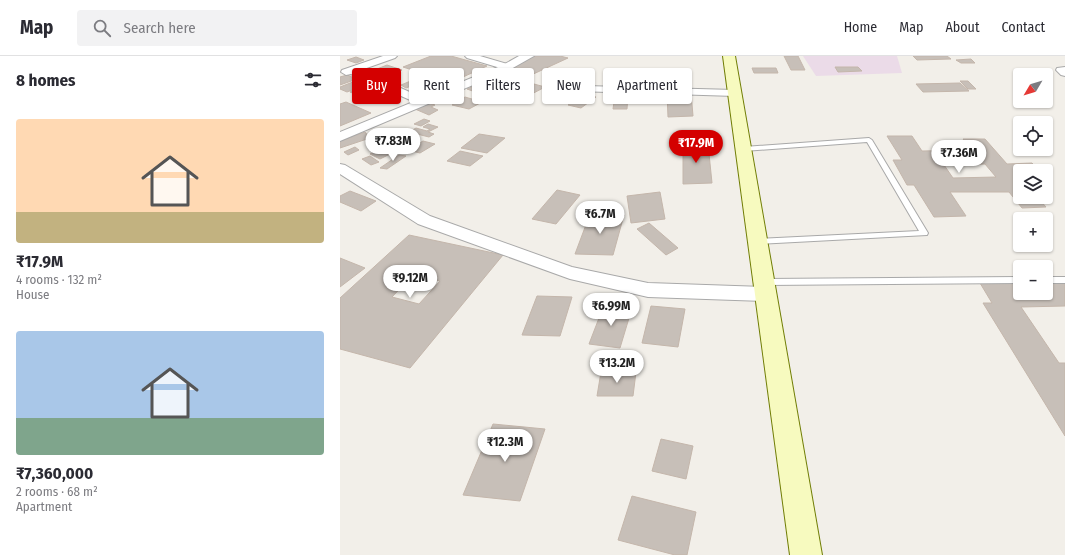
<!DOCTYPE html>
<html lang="en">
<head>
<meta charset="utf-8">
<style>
	body { margin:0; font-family:"Fira Sans Condensed",sans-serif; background:#f2f2f3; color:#2b2b33; height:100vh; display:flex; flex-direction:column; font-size:15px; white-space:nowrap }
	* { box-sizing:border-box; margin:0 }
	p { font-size:13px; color:#7c7c81 }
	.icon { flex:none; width:22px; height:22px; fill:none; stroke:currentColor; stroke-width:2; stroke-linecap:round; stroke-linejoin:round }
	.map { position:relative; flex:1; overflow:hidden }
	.panel { display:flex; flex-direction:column; background:#fff; width:340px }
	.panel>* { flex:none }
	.banner { position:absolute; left:12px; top:12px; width:380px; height:36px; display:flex; gap:8px }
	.needle { width:26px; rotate:232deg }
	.controls { position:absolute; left:673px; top:12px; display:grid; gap:8px }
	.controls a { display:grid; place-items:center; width:40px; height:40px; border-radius:4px; background:#fff; box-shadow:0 1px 3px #0004; font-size:20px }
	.price { position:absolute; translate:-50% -34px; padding:0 9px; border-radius:14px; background:#fff; color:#222; font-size:13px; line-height:26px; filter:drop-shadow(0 1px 2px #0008) }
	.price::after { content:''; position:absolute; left:50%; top:24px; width:12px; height:9px; margin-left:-6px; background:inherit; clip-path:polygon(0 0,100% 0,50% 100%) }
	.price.selected { background:#d40000; color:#fff }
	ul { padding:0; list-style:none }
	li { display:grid; align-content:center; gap:8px; height:212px; padding:0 16px }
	li span { display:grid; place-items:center; height:124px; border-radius:4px; color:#555 }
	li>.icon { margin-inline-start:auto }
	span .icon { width:72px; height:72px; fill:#fffc; stroke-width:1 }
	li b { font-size:17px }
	h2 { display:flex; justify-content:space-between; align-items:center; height:48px; padding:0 16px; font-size:17px }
	.chip { padding:0 14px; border-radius:4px; background:#fff; box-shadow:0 1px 3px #0004; font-size:14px; line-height:36px }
	.chip.selected { background:#d40000; color:#fff }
	header { display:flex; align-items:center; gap:24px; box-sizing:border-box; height:56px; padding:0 20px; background:#fff; border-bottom:1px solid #e1e1e2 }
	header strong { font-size:19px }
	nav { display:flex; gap:22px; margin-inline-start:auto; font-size:14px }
	.search { width:280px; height:36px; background:#f2f2f3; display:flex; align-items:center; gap:10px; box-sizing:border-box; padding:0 14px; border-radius:4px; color:#7c7c81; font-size:15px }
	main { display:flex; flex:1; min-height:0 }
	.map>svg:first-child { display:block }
	.industrial { fill:#ebdbe8 }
	.building { fill:#c7bfb8; stroke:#c4b6ab; fill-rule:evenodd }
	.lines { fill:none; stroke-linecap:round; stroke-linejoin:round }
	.service-casing { stroke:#a9a9a9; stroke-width:2 }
	.minor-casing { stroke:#a9a9a9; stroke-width:2 }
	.tertiary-casing { stroke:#a9a9a9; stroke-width:2 }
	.secondary-casing { stroke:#707d05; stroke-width:2 }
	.service { fill:#fff; fill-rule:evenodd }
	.minor { fill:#fff; fill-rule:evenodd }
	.tertiary { fill:#fff; fill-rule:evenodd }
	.secondary { fill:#f7fabf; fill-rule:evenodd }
</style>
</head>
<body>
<header>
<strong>Map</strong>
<div class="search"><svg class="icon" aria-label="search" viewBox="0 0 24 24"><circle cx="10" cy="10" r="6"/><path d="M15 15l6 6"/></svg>Search here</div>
<nav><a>Home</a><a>Map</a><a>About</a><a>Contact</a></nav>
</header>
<main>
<section class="panel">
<h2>8 homes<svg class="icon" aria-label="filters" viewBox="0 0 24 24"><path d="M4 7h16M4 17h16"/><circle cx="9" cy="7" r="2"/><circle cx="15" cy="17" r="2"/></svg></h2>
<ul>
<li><span style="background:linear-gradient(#ffd9b3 75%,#c2b280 0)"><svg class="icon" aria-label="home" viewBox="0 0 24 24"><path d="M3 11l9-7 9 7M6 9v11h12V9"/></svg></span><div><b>₹17.9M</b><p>4 rooms · 132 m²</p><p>House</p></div></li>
<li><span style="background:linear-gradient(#a9c7e8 70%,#7fa58c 0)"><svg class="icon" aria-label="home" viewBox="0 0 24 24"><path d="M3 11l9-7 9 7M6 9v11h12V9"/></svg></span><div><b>₹7,360,000</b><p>2 rooms · 68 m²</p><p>Apartment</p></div></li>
</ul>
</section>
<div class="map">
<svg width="725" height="499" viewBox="0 0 725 499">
	<rect width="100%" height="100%" fill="#f2efe9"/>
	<path class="industrial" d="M463,0h94l5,17 -86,3z"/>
	<path class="building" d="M91,0h20l36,10 -24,11 -11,-3 -12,5 -37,-12z
		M192,0h28l8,2 -39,18 -25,-8z
		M444,0h14l7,14h-14z
		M573,0h34l4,3 -34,1z
		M16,1l8,3 -8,3 -9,-3z
		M631,3l4,4h-14l-5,-3z
		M47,9l15,5 -19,8 -16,-5z
		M495,11h23l4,4 -24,1z
		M412,12h24l2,5h-24z
		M162,15l11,3 -20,10 -12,-3z
		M7,19l10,4 -17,6v-8z
		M85,19l6,3 -25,10 -5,-3z
		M23,22l10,4 -26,10 -7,-3v-2z
		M620,25h8l8,8h-8z
		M309,27h24l-1,6h-23z
		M620,27l9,8 -46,1 -7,-8z
		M138,28l11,3 -11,6 -11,-4z
		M194,28l11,3 -19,10 -11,-3z
		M29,29l9,4 -18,7 -10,-4z
		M40,33l12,5 -18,8 -12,-5z
		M112,34l12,4 -14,8 -13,-5z
		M351,36l2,24 -25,1 -1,-24z
		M244,38l12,3 -15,11 -13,-3z
		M275,39h13l-1,14h-14z
		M125,41l17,5 -13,7 -17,-4z
		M6,46l25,11 -31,13v-22z
		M89,47l6,2 -4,2 7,3 -9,5 -14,-6z
		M84,63l6,2 -9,5 -7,-2z
		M88,68l10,3 -10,5 6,2 -5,3 -20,-5 7,-4 11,3 3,-2 -7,-2z
		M25,76l5,6 -30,10v-7z
		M139,78l26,4 -18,15 -26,-5z
		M547,80h25l10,15 50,-1 -9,-11h22l22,25 25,-1 8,8h-20v26h17l9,10 -24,1 -13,-16h-59l16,24 -32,1 -20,-32h-7l-14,-25h9zM645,108l11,13 -43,1 -9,-13z
		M83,85l12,3 -15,9 -12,-3z
		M343,88h25l4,39 -29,1z
		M63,89l8,2 -11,6 -8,-2z
		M15,91l4,3 -11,5 -4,-3z
		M41,93l9,5 -10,5 -10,-5z
		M120,95l23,5 -13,10 -23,-5z
		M59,99l7,1 -19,13 -7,-1z
		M30,100l9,6 -8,3 -9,-6z
		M217,134l23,5 -24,29 -24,-5z
		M10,135l26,10 -15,10 -21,-9v-6z
		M320,136l5,27 -34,4 -4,-27z
		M250,158l34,1 -11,40 -38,-1z
		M309,167l29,25 -12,7 -29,-26z
		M69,179l94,20 -93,113 -70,-19v-51zM73,219l27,6 -21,23 -27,-7z
		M0,202l25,10 -25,19z
		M725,224v26l-44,1 38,56h6v73l-82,-133h9l-12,-20 40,-1v11h26v-12z
		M197,240l35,1 -12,39 -38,-1z
		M264,249l28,3 -12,40 -31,-4z
		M311,250l34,3 -7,38 -36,-4z
		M261,316h35l-3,24h-36z
		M153,368l52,5 -25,72 -57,-6z
		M321,383l32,7 -7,33 -34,-8z
		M292,440l64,16 -9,43h-12l-57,-15z"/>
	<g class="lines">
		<defs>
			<path id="service" d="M529,82l3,2 56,93 -1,2 -171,9 -1,-2 1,-2 3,-1 160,-8 -52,-89 -123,9 -3,-2 3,-2z
				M680,221v6l-255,2 -4,-3 4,-3z
				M706,221h19v6h-19z"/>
			<path id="minor" d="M43,0h14l-2,2 -34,12 64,29 2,2 -2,2h-8l-66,-29 -5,1 -5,-3 1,-2z
				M125,0h15l31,9 1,2 -5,3 -40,-12z
				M725,11v9l-4,-1 -5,-5 1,-2z
				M208,29l187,5 5,3 -5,3 -191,-6 -1,-2 1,-2z
				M0,108l5,1 85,51 142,51 76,16 119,4 7,2 2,5 -2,5 -7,2 -119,-4 -78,-18 -152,-55 -78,-50z"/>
			<path id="tertiary" d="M179,0h15l-23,13 -171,72v-9l163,-67z"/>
			<path id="secondary" d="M383,0h12l87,499h-32z"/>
		</defs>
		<use href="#service" class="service-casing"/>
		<use href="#minor" class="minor-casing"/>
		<use href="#tertiary" class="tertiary-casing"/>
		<use href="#secondary" class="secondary-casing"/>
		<use href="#service" class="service"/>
		<use href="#minor" class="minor"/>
		<use href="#tertiary" class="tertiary"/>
		<use href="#secondary" class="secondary"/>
	</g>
</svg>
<div class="controls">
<a><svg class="needle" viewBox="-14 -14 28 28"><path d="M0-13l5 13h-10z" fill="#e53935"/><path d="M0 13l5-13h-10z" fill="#7c7c81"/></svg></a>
<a><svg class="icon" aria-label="locate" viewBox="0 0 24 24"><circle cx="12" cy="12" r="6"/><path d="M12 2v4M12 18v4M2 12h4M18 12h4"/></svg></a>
<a><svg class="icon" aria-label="layers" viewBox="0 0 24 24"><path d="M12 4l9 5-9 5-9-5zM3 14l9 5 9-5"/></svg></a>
<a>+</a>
<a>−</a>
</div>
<b class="price" style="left:53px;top:106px">₹7.83M</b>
<b class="price selected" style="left:356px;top:108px">₹17.9M</b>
<b class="price" style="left:619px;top:118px">₹7.36M</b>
<b class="price" style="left:260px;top:179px">₹6.7M</b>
<b class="price" style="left:70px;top:243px">₹9.12M</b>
<b class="price" style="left:271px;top:271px">₹6.99M</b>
<b class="price" style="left:277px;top:328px">₹13.2M</b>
<b class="price" style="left:165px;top:407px">₹12.3M</b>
<div class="banner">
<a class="chip selected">Buy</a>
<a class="chip">Rent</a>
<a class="chip">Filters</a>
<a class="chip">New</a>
<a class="chip">Apartment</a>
</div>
</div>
</main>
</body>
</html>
